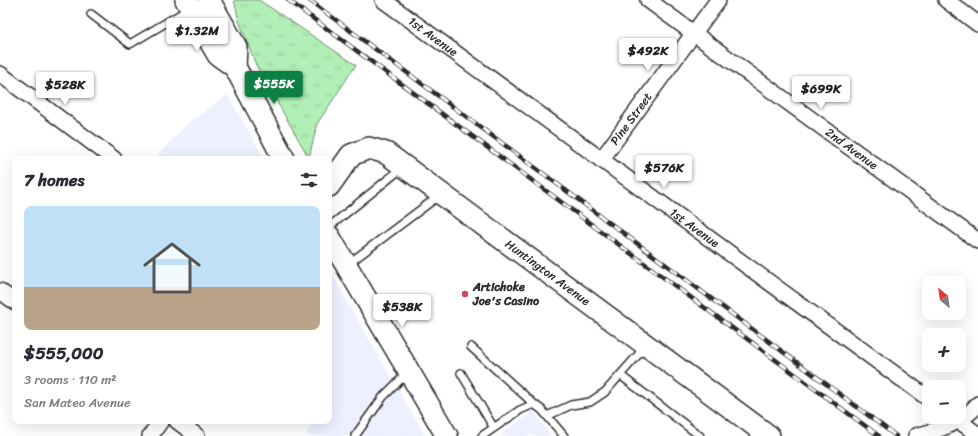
<!DOCTYPE html>
<html lang="en">
<head>
<meta charset="utf-8">
<style>
	body { margin:0; font-family:Sriracha,sans-serif; background:#f7f7f7; color:#2b2b33; height:100vh; display:flex; flex-direction:column; font-size:15px; white-space:nowrap }
	* { box-sizing:border-box; margin:0 }
	p { font-size:13px; color:#7c7c81 }
	.icon { flex:none; width:22px; height:22px; fill:none; stroke:currentColor; stroke-width:2; stroke-linecap:round; stroke-linejoin:round }
	.map { position:relative; flex:1; overflow:hidden }
	.details { position:absolute; left:12px; top:156px; width:320px; height:268px; display:flex; flex-direction:column; background:#fff; border-radius:8px; box-shadow:0 4px 16px #0002 }
	.details>* { flex:none }
	.needle { width:26px; rotate:331deg }
	.buttons { position:absolute; left:922px; top:276px; display:grid; gap:8px }
	.buttons a { display:grid; place-items:center; width:44px; height:44px; border-radius:8px; background:#fff; box-shadow:0 4px 16px #0002; font-size:20px }
	.price { position:absolute; translate:-50% -34px; padding:0 9px; border-radius:4px; background:#fff; color:#222; font-size:13px; line-height:26px; filter:drop-shadow(0 1px 2px #0008) }
	.price::after { content:''; position:absolute; left:50%; top:24px; width:12px; height:9px; margin-left:-6px; background:inherit; clip-path:polygon(0 0,100% 0,50% 100%) }
	.price.on { background:#0b8043; color:#fff }
	ul { padding:0; list-style:none }
	li { display:grid; align-content:center; gap:8px; height:212px; padding:0 12px }
	li span { display:grid; place-items:center; height:124px; border-radius:8px; color:#555 }
	li>.icon { margin-inline-start:auto }
	span .icon { width:72px; height:72px; fill:#fffc; stroke-width:1 }
	li b { font-size:17px }
	h2 { display:flex; justify-content:space-between; align-items:center; height:48px; padding:0 12px; font-size:17px }
	.map>svg:first-child { display:block }
	.built { fill:#edf0ff }
	.park { fill:url(#park-tufts); stroke:#6e8d70 }
	.lines { fill:none; stroke-linecap:round; stroke-linejoin:round }
	.lane-casing { stroke:#2b2b2b; stroke-width:10 }
	.street-casing { stroke:#2b2b2b; stroke-width:18 }
	.secondary-casing { stroke:#2b2b2b; stroke-width:24 }
	.lane { stroke:#fff; stroke-width:7 }
	.street { stroke:#fff; stroke-width:15 }
	.secondary { stroke:#fff; stroke-width:21 }
	.rail-casing { stroke:#2b2b2b; stroke-width:4.5 }
	.rail { stroke:#fff; stroke-width:3; stroke-dasharray:9; stroke-linecap:butt }
	.poi-dot { fill:#d1495b; stroke:#fff; stroke-width:1.5 }
	.labels { text-anchor:middle; stroke-width:4; stroke-linejoin:round; paint-order:stroke }
	.street-label { font-size:12px; fill:#2b2b2b; stroke:#fff }
	.poi-label { font-size:12px; font-weight:bold; fill:#2b2b2b; stroke:#fff; text-anchor:start }
</style>
</head>
<body>
<div class="map">
<svg width="978" height="436" viewBox="0 0 978 436">
	<defs>
		<pattern id="park-tufts" width="24" height="20" patternUnits="userSpaceOnUse"><rect width="24" height="20" fill="#b1efb6"/><path d="M3 7l-1-3M5 7V3M7 7l1-3M15 17l-1-3M17 17v-4M19 17l1-3" fill="none" stroke="#98cd9d"/></pattern>
	</defs>
	<rect width="100%" height="100%" fill="#fff"/>
	<filter id="ink" filterUnits="userSpaceOnUse"><feTurbulence type="fractalNoise" baseFrequency=".025" numOctaves="2"/><feDisplacementMap in="SourceGraphic" scale="8" xChannelSelector="R" yChannelSelector="G"/><feConvolveMatrix kernelMatrix="1 2 1 2 8 2 1 2 1" color-interpolation-filters="sRGB"/></filter>
	<g filter="url(#ink)">
		<path class="built" d="M227,95l38,64h-111l33,-35z
			M329,270l96,166h-120l9,-15h15v-24l2,-3 -2,-3z
			M534,411l16,25h-52z"/>
		<path class="park" d="M234,0h25l97,65 -39,59 -8,34 -53,-93 -17,-44z"/>
		<g class="lines">
			<defs>
				<path id="lane" d="M91,14l39,30 59,-35
					M329,227l73,-59
					M348,264l92,-69
					M471,347l63,57
					M461,373l33,55
					M620,375l80,61
					M547,416l24,-11 19,-3 15,-10 40,-45
					M355,436l28,-39 24,-24
					M482,436l38,-26 14,-6 8,6 22,26"/>
				<g id="street">
					<path id="s1" d="M383,0l546,399"/>
					<path id="s2" d="M648,0l330,241"/>
					<path d="M946,0l32,24"/>
					<path d="M0,74l114,85"/>
					<path id="s3" d="M601,160l117,-160"/>
					<path d="M0,291l15,11"/>
					<path d="M954,417l24,18"/>
					<path d="M177,421l20,15"/>
					<path d="M150,436l11,-15"/>
					<path d="M916,436c22,-6 47,-13 62,-32"/>
				</g>
				<g id="secondary">
					<path d="M186,0l32,55 17,12 49,92"/>
					<path d="M209,0l27,47 -1,20"/>
					<path id="s4" d="M329,186l22,-31 18,-7 17,5 383,283"/>
					<path d="M329,236l118,200"/>
				</g>
			</defs>
			<use href="#lane" class="lane-casing"/>
			<use href="#street" class="street-casing"/>
			<use href="#secondary" class="secondary-casing"/>
			<use href="#lane" class="lane"/>
			<use href="#street" class="street"/>
			<use href="#secondary" class="secondary"/>
			<defs>
				<path id="rail" d="M288,0l307,227 284,209
					M309,0l290,215 297,221"/>
			</defs>
			<use href="#rail" class="rail-casing"/>
			<use href="#rail" class="rail"/>
		</g>
	</g>
	<circle class="poi-dot" cx="465" cy="294" r="4"/>
	<g class="labels">
		<g class="street-label">
			<text dy="4" stroke="none"><textPath href="#s1" startOffset="62">1st Avenue</textPath></text>
			<text dy="4" stroke="none"><textPath href="#s3" startOffset="51">Pine Street</textPath></text>
			<text dy="4" stroke="none"><textPath href="#s2" startOffset="252">2nd Avenue</textPath></text>
			<text dy="4" stroke="none"><textPath href="#s1" startOffset="386">1st Avenue</textPath></text>
			<text dy="4" stroke="none"><textPath href="#s4" startOffset="276">Huntington Avenue</textPath></text>
		</g>
		<g class="poi-label">
			<text x="473" y="291">Artichoke<tspan x="473" dy="14">Joe's Casino</tspan></text>
		</g>
	</g>
</svg>
<div class="buttons">
<a><svg class="needle" viewBox="-14 -14 28 28"><path d="M0-13l5 13h-10z" fill="#e53935"/><path d="M0 13l5-13h-10z" fill="#7c7c81"/></svg></a>
<a>+</a>
<a>−</a>
</div>
<b class="price" style="left:197px;top:52px">$1.32M</b>
<b class="price" style="left:648px;top:72px">$492K</b>
<b class="price on" style="left:274px;top:105px">$555K</b>
<b class="price" style="left:65px;top:106px">$528K</b>
<b class="price" style="left:821px;top:110px">$699K</b>
<b class="price" style="left:664px;top:189px">$576K</b>
<b class="price" style="left:402px;top:328px">$538K</b>
<section class="details">
<h2>7 homes<svg class="icon" aria-label="filters" viewBox="0 0 24 24"><path d="M4 7h16M4 17h16"/><circle cx="9" cy="7" r="2"/><circle cx="15" cy="17" r="2"/></svg></h2>
<ul>
<li><span style="background:linear-gradient(#bfe0f5 65%,#b9a48a 0)"><svg class="icon" aria-label="home" viewBox="0 0 24 24"><path d="M3 11l9-7 9 7M6 9v11h12V9"/></svg></span><div><b>$555,000</b><p>3 rooms · 110 m²</p><p>San Mateo Avenue</p></div></li>
</ul>
</section>
</div>
</body>
</html>
